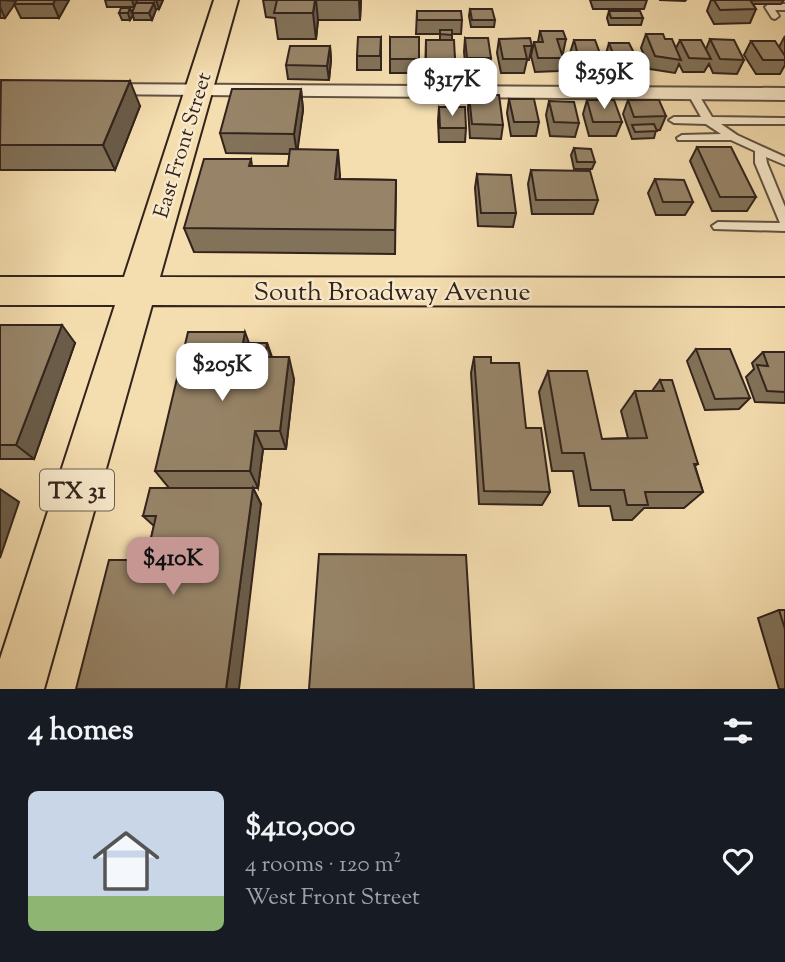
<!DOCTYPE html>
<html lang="en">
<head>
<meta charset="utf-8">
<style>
	body { margin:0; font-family:"Sorts Mill Goudy",serif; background:#242831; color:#f1f3f6; height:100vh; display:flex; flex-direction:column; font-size:26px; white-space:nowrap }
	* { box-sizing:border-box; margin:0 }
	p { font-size:23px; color:#9ea1a6 }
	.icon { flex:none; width:38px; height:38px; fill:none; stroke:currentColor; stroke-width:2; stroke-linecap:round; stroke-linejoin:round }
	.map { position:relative; height:689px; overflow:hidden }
	.side { display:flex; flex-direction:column; background:#171b24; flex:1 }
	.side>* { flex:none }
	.price { position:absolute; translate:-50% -60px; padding:0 16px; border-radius:14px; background:#fff; color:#222; font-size:23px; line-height:46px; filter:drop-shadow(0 2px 4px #0008) }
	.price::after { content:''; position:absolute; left:50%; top:42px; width:21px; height:16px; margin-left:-10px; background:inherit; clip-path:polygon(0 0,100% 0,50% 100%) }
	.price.on { background:#c59692; color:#111 }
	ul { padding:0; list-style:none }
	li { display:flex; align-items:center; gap:21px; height:175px; padding:0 28px }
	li+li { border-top:2px solid #363941 }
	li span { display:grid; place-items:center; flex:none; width:196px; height:140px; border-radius:10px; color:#555 }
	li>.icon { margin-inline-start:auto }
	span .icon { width:84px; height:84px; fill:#fffc; stroke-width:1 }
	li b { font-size:30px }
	h2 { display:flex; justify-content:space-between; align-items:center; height:84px; padding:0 28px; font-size:30px }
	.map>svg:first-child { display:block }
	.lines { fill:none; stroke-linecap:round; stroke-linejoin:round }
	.service-casing { stroke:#625241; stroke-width:4 }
	.minor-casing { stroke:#625241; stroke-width:4 }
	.primary-casing { stroke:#32231c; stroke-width:4 }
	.service { fill:#f8e9cb; fill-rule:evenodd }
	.minor { fill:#f8e9cb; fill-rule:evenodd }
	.primary { fill:#f4ddaf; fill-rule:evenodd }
	.wall { fill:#827259; stroke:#32231c; stroke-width:2 }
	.shaded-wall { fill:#6a5c49; stroke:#32231c; stroke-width:2 }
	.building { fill:#978468; stroke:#32231c; stroke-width:2 }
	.labels { text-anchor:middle; stroke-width:5; stroke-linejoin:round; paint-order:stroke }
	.far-street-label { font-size:21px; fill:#32231c; stroke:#f8e9cb }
	.shield { fill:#f8e9cb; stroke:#6d5e50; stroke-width:2 }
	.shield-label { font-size:24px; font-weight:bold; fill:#32231c }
	.street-label { font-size:26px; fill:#32231c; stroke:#f8e9cb }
</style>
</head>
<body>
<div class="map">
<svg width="785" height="689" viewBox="0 0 785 689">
	<rect width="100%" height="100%" fill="#f4ddaf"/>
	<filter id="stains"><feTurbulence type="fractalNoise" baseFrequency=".00286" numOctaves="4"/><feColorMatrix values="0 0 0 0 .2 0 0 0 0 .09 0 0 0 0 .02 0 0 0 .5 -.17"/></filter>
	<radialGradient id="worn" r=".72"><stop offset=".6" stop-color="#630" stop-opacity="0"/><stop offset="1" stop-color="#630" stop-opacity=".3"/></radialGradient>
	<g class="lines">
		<defs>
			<path id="service" d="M785,4v6h-10l4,6 -4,3 -3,-1 -7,-11 4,-3z
				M693,91l4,1 15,25 73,1v6h-64l16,11 48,22v8l-19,-8 1,6 18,44v24l-71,-2 -2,-3 6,-4 62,1 -25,-60v-12l-24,-11h-53l-1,-2 5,-3 39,-1 -15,-10 -32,-1 -5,-3 5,-3h27l-13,-23z"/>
			<path id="minor" d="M100,84l685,4v12l-692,-6 -2,-4 2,-4z"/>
			<path id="primary" d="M214,0h24l-78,277 625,1v28l-633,-1 -108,384h-44v-30l115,-354h-115v-28h124z"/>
		</defs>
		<use href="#service" class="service-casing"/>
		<use href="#minor" class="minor-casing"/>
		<use href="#primary" class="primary-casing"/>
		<use href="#service" class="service"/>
		<use href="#minor" class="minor"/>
		<use href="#primary" class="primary"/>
	</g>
	<path class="wall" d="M0,0l17,1 52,-1 -10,18h-38l-7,-14 -9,14h-5z
		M105,0h58l-4,9h-3l-4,11h-18l-1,-5 -3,5h-8l-3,-7 11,-5 2,5 2,-6h-27z
		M263,0h98l-1,20h-42l-2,19h-38l-3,-21 -9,-1z
		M590,0h57l-3,9h-51z
		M659,0h27l-1,1z
		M711,0l13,1 60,-1 -3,4h-28l3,5 -6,14 -36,1 -7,-13z
		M470,9l25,11 -1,7h-23l-2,-11z
		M417,11l45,9 -1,14h-9v6l3,19 -1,14h-29l1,-33h14v-6h-24z
		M609,11l34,7 -2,7h-32l-2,-7z
		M540,31l26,8 -3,14h-2l2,5 -4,13 -24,1 -4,-16 3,-14h4z
		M646,34l19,5 11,9 4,-8 26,9 4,-10 34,21 -7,14 -24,-1 -4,-9 -5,8h-21l-4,-8 -4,9 -25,-4 -9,-21z
		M785,36v29l-5,9h-24l-12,-19 7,-14 28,6z
		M381,37v33h-24v-14z
		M390,37l29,22v14h-29z
		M465,38l26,20 -2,14h-23l-2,-20z
		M499,39l33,7 -3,14h-2l-3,13h-23l-4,-20z
		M574,40l28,19 -5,14 -22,-1 -5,-19z
		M609,43l26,12 -5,14 -20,1 -5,-13z
		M330,46l1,14 -2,20 -41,-1 -2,-14z
		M0,82l140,24 -25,64h-115z
		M301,89l2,21 -6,39 43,26v4l56,1 -1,74 -201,-2 -10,-24 67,-69 1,7h36l2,-12 -64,-1 -6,-20z
		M469,95l34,30 -2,14 -31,-1 -2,-29z
		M509,99l30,23 -3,14h-25l-4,-23z
		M587,100l35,22 -6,14h-27l-6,-22z
		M628,100l38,16 -6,14h-4l-2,8 -22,1 -9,-25z
		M549,101l30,22 -4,14 -25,-1 -4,-21z
		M439,107l27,21 -1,14h-26l-1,-21z
		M697,147l59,50 -9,14h-35l-22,-50z
		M574,148l21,14 -3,7h-18l-3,-14z
		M531,170l67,30 -5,14h-61l-4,-30z
		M477,174l39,39 -3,14 -35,-1 -3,-38z
		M655,179l38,23 -8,13h-29l-8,-22z
		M0,325l75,18 -41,116h-34z
		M249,343h18l5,14 22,22 -8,70h-23l-5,39h-89l-14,-17z
		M696,349l54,49 -11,11 -34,1 -18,-49z
		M763,352h22v51l-30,-1 -9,-25 8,-8 -2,-6z
		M474,357l17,6 35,65 24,64 -8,13 -63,-1 -8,-131z
		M548,371l54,68 26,-1 -7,-27 14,-20h17l8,-11 38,84 -3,2 8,26 -19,16h-40l-12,12h-19l-3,-14h-31l-6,-35h-21l-13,-79z
		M253,488l8,16 -115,56 8,-34 -11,-10z
		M779,610h6v79h-6l-21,-71z"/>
	<path class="shaded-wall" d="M0,0l17,1 -12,17 -5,-11z
		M55,0h14l-10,18 -6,-14z
		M132,0h4l1,2 -3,5z
		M156,0h7l-4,9z
		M315,0h1l2,20 -2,19 -3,-26z
		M359,0h2l-1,20z
		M154,3l2,7 -4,10 -3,-7z
		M130,8l3,7 -3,5 -2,-7z
		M330,46l1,14 -2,20 -2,-14z
		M130,81l10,25 -25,64 -12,-25z
		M301,89l2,21 -6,44 -3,-20z
		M338,150l2,25 -2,30 -3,-26z
		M62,325l13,18 -41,116 -18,-14z
		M245,332l8,22 -10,-11z
		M267,343l7,22 -9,-8z
		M289,357l5,22 -8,70 -6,-18z
		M255,431l8,18 -5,39 -8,-17z
		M253,488l8,16 -22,185h-13z
		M0,489l19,13 -19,56z"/>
	<path class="building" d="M17,0h38l-2,4h-39z
		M277,0h38l-2,13h-39z
		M714,0h36l6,9 -36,1z
		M136,3h18l-5,10h-17z
		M121,8h9l-2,5h-9z
		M470,9h22l3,11h-23z
		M417,11h44l1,9h-45z
		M609,11h31l3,7h-32z
		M440,30h12v5l-12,-1z
		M540,31h23l3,8h-9l6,19h-25l-4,-16h9z
		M646,34h17l2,5h7l9,21 -26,-4z
		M358,37h23l-1,19h-23z
		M390,37h29v22h-29z
		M465,38h23l3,20h-24z
		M530,38l2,8h-8l3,13h-24l-4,-20z
		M710,39l24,1 10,20 -24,-1z
		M426,40h28l1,19h-29z
		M574,40h21l7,19h-23z
		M680,40h21l10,19 -22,-1z
		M751,41h24l10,15v4h-22z
		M609,43h20l6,12 -21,1z
		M290,46h40l-3,20 -41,-1z
		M1,80l129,1 -27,64h-103z
		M232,89h69l-7,45 -74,-1z
		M469,95h30l4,30 -31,-1z
		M509,99h25l5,23h-25z
		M587,100h27l8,22h-29z
		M628,100h31l7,16 -32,1z
		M549,101l25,1 5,21 -25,-1z
		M439,107h26l1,21h-26z
		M654,124l3,7 -22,1 -3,-7z
		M697,147h34l25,50h-36z
		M574,148l17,1 4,13h-18z
		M290,149l48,1 -3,29 61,1 -1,50 -211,-2 20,-69h47l-2,7h39z
		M531,170l59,1 8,29h-62z
		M477,174l34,1 5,38h-35z
		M655,179l29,1 9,22h-30z
		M0,325h62l-46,120h-16z
		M188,332h57l-2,11h24l-2,14h24l-9,74h-25l-5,40h-95z
		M696,349h34l20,49 -35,1z
		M763,352h22v40l-18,-1 -10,-26 11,1z
		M474,357h17v6h28l7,65h15l9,64 -66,-1z
		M548,371h39l15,68 45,-1 -12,-47h29l-4,-11h12l26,84h-4l9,28h-58l3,13h-21l-3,-15h-33l-7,-37h-22z
		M150,488h103l-27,201h-150l33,-129h37l10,-44h-13z
		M319,554l147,1 8,134h-165z
		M779,610h6v19z"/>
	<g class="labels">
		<g class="far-street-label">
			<text transform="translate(182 145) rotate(-73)" y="7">East Front Street</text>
		</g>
		<rect class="shield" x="40" y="469.5" width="74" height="41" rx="5"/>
		<g class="shield-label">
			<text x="77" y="498">TX 31</text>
		</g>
		<g class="street-label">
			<text x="392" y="300">South Broadway Avenue</text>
		</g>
	</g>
	<rect width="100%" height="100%" filter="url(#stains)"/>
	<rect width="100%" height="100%" fill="url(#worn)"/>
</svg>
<b class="price" style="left:604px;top:111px">$259K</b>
<b class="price" style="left:452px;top:118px">$317K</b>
<b class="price" style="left:222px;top:403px">$205K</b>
<b class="price on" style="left:173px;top:597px">$410K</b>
</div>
<section class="side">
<h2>4 homes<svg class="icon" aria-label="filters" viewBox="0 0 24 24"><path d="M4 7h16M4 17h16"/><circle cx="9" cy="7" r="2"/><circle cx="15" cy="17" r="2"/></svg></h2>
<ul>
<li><span style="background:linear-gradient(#c9d6e8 75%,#8fb573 0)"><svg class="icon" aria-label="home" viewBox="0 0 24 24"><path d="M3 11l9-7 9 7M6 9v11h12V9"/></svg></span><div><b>$410,000</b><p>4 rooms · 120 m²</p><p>West Front Street</p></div><svg class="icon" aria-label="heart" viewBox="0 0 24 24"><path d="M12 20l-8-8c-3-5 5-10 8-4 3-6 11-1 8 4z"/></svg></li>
</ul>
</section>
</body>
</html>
